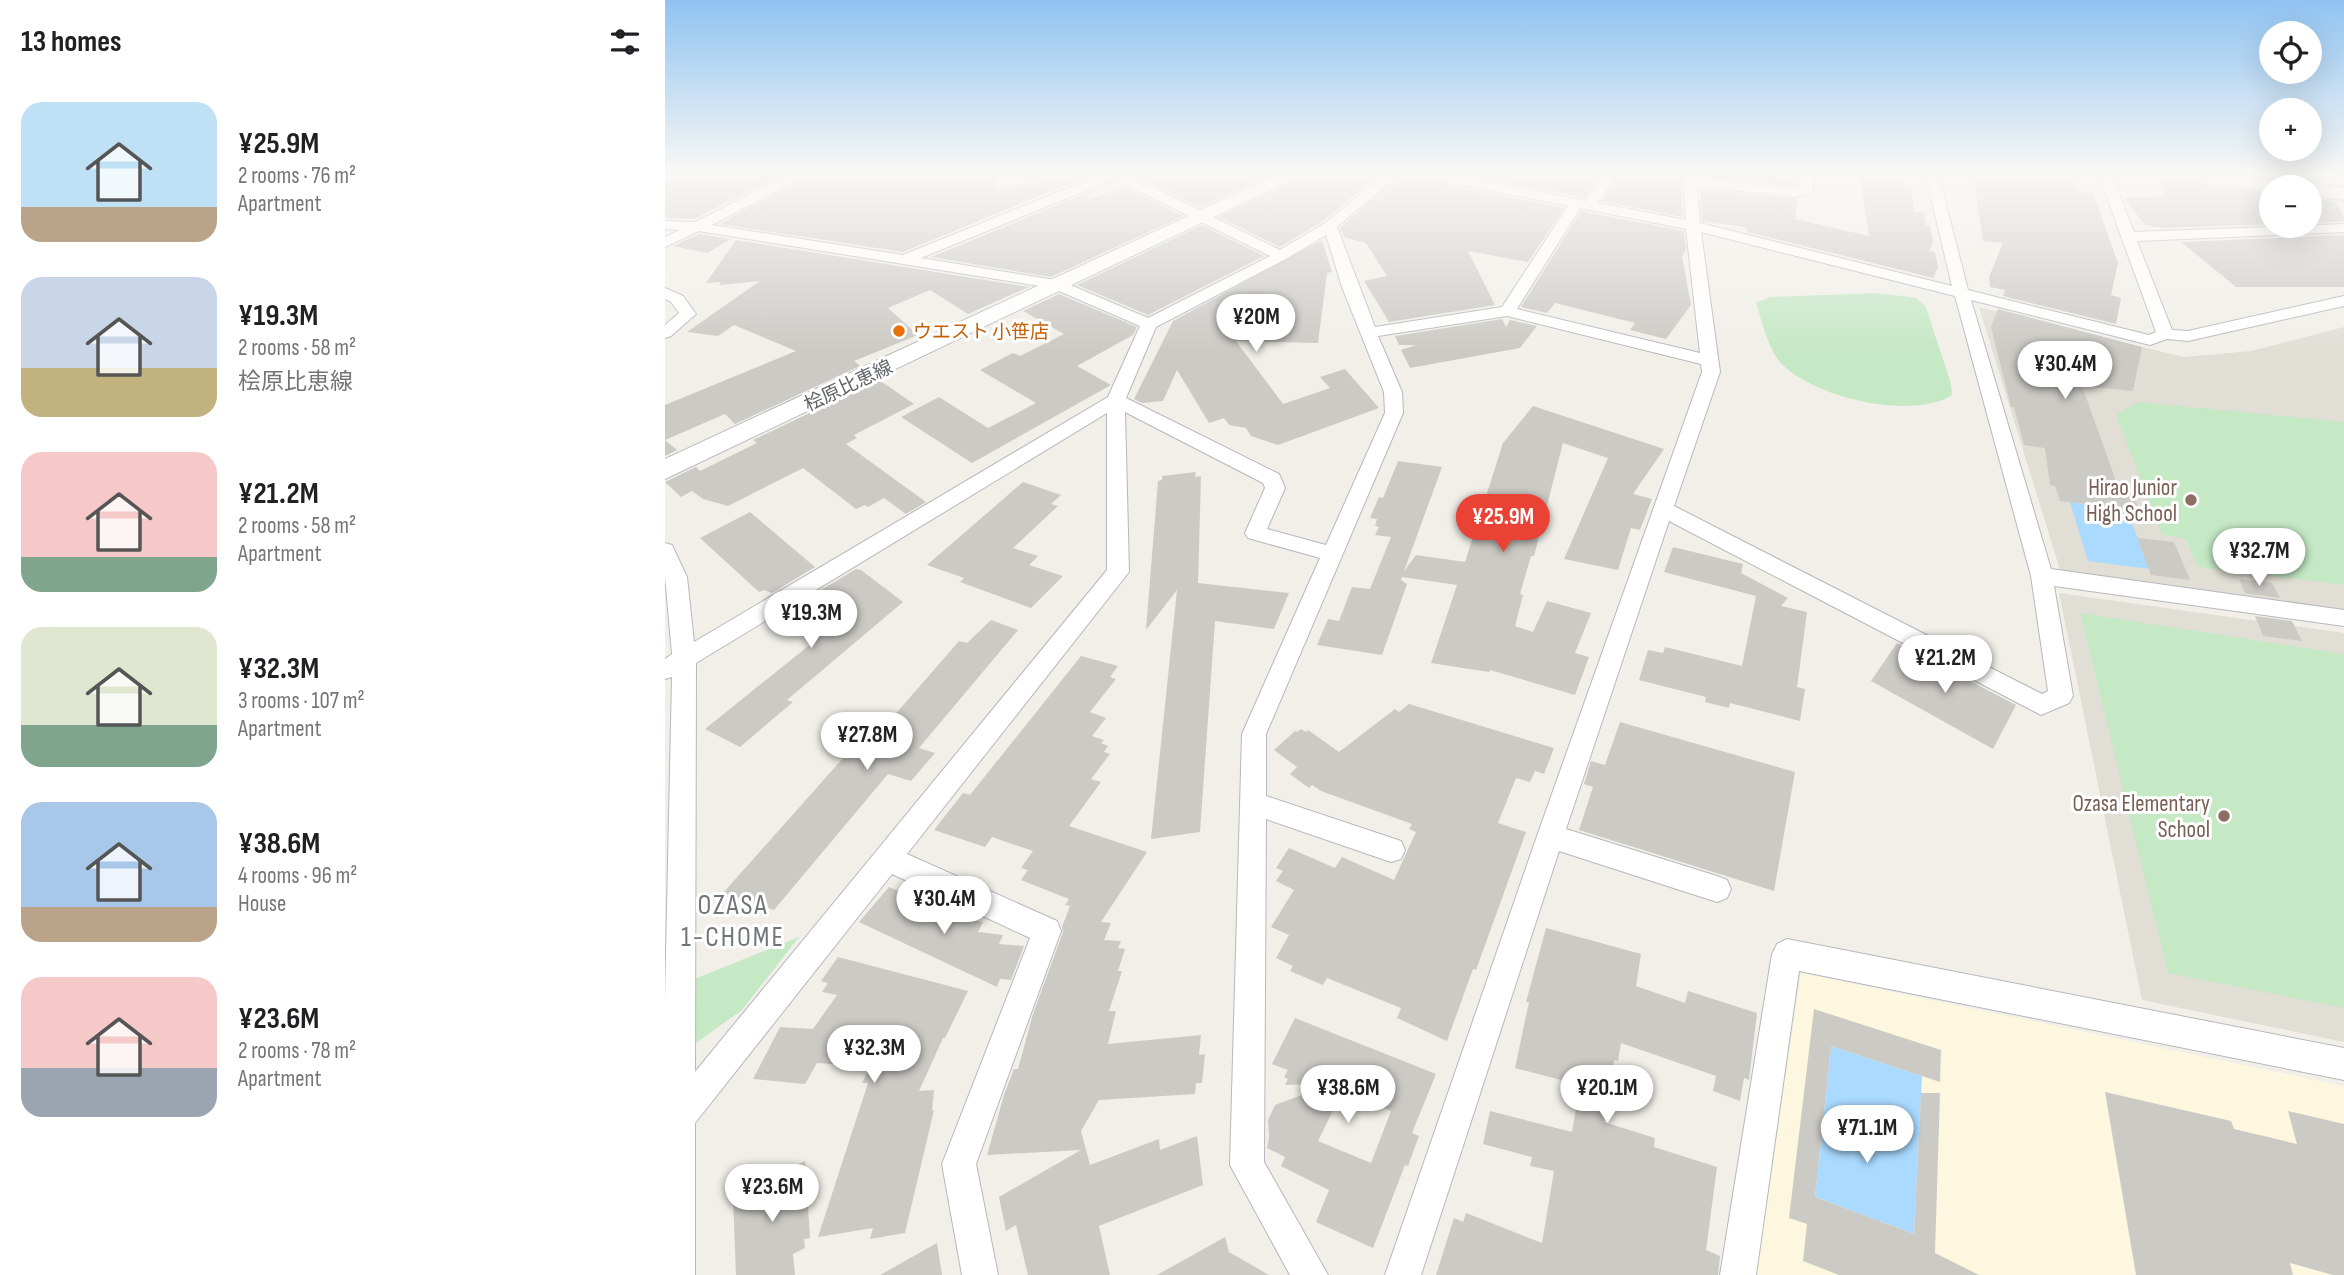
<!DOCTYPE html>
<html lang="en">
<head>
<meta charset="utf-8">
<style>
	body { margin:0; font-family:"Sofia Sans Condensed","Noto Sans JP",sans-serif; background:#f2f2f2; color:#202124; height:100vh; display:flex; flex-direction:column; font-size:26px; white-space:nowrap }
	* { box-sizing:border-box; margin:0 }
	p { font-size:23px; color:#757577 }
	.icon { flex:none; width:38px; height:38px; fill:none; stroke:currentColor; stroke-width:2; stroke-linecap:round; stroke-linejoin:round }
	.map { position:relative; flex:1; overflow:hidden }
	.drawer { display:flex; flex-direction:column; background:#fff; width:665px }
	.drawer>* { flex:none }
	.buttons { position:absolute; left:1594px; top:21px; display:grid; gap:14px }
	.buttons a { display:grid; place-items:center; width:63px; height:63px; border-radius:50%; background:#fff; box-shadow:0 7px 28px #0002; font-size:35px }
	.price { position:absolute; translate:-50% -60px; padding:0 16px; border-radius:24px; background:#fff; color:#222; font-size:23px; line-height:46px; filter:drop-shadow(0 2px 4px #0008) }
	.price::after { content:''; position:absolute; left:50%; top:42px; width:21px; height:16px; margin-left:-10px; background:inherit; clip-path:polygon(0 0,100% 0,50% 100%) }
	.price.selected { background:#ea4335; color:#fff }
	ul { padding:0; list-style:none }
	li { display:flex; align-items:center; gap:21px; height:175px; padding:0 21px }
	li span { display:grid; place-items:center; flex:none; width:196px; height:140px; border-radius:21px; color:#555 }
	li>.icon { margin-inline-start:auto }
	span .icon { width:84px; height:84px; fill:#fffc; stroke-width:1 }
	li b { font-size:30px }
	h2 { display:flex; justify-content:space-between; align-items:center; height:84px; padding:0 21px; font-size:30px }
	main { display:flex; flex:1; min-height:0 }
	.map>svg:first-child { display:block }
	.commercial { fill:#fef7e0 }
	.education { fill:#e1ded6 }
	.green { fill:#c5e8c5 }
	.water { fill:#aadaff }
	.building { fill:#cccac5; fill-rule:evenodd }
	.lines { fill:none; stroke-linecap:round; stroke-linejoin:round }
	.street-casing { stroke:#b5b8bc; stroke-width:2 }
	.secondary-casing { stroke:#b6babf; stroke-width:2 }
	.street { fill:#fff; fill-rule:evenodd }
	.secondary { fill:#fff; fill-rule:evenodd }
	.food-dot { fill:#e8710a; stroke:#fff; stroke-width:2.5 }
	.education-dot { fill:#8d6e63; stroke:#fff; stroke-width:2.5 }
	.labels { text-anchor:middle; stroke-width:6; stroke-linejoin:round; paint-order:stroke }
	.far-food-label { font-size:19px; fill:#c56008; stroke:#fff; text-anchor:start }
	.far-street-label { font-size:19px; fill:#5f6368; stroke:#fff }
	.education-label { font-size:23px; fill:#785e54; stroke:#fff; text-anchor:end }
	.near-neighbourhood-label { font-size:28px; letter-spacing:2px; fill:#70757a; stroke:#fff }
</style>
</head>
<body>
<main>
<section class="drawer">
<h2>13 homes<svg class="icon" aria-label="filters" viewBox="0 0 24 24"><path d="M4 7h16M4 17h16"/><circle cx="9" cy="7" r="2"/><circle cx="15" cy="17" r="2"/></svg></h2>
<ul>
<li><span style="background:linear-gradient(#bfe0f5 75%,#b9a48a 0)"><svg class="icon" aria-label="home" viewBox="0 0 24 24"><path d="M3 11l9-7 9 7M6 9v11h12V9"/></svg></span><div><b>¥25.9M</b><p>2 rooms · 76 m²</p><p>Apartment</p></div></li>
<li><span style="background:linear-gradient(#c9d6e8 65%,#c2b280 0)"><svg class="icon" aria-label="home" viewBox="0 0 24 24"><path d="M3 11l9-7 9 7M6 9v11h12V9"/></svg></span><div><b>¥19.3M</b><p>2 rooms · 58 m²</p><p>桧原比恵線</p></div></li>
<li><span style="background:linear-gradient(#f6c9c9 75%,#7fa58c 0)"><svg class="icon" aria-label="home" viewBox="0 0 24 24"><path d="M3 11l9-7 9 7M6 9v11h12V9"/></svg></span><div><b>¥21.2M</b><p>2 rooms · 58 m²</p><p>Apartment</p></div></li>
<li><span style="background:linear-gradient(#dfe7d0 70%,#7fa58c 0)"><svg class="icon" aria-label="home" viewBox="0 0 24 24"><path d="M3 11l9-7 9 7M6 9v11h12V9"/></svg></span><div><b>¥32.3M</b><p>3 rooms · 107 m²</p><p>Apartment</p></div></li>
<li><span style="background:linear-gradient(#a9c7e8 75%,#b9a48a 0)"><svg class="icon" aria-label="home" viewBox="0 0 24 24"><path d="M3 11l9-7 9 7M6 9v11h12V9"/></svg></span><div><b>¥38.6M</b><p>4 rooms · 96 m²</p><p>House</p></div></li>
<li><span style="background:linear-gradient(#f6c9c9 65%,#9aa5b1 0)"><svg class="icon" aria-label="home" viewBox="0 0 24 24"><path d="M3 11l9-7 9 7M6 9v11h12V9"/></svg></span><div><b>¥23.6M</b><p>2 rooms · 78 m²</p><p>Apartment</p></div></li>
</ul>
</section>
<div class="map">
<svg width="1679" height="1275" viewBox="0 0 1679 1275">
	<rect width="100%" height="100%" fill="#f1efe8"/>
	<path class="commercial" d="M1136,973l543,113v189h-588z"/>
	<path class="education" d="M1314,307l204,50 68,-6 93,-24v284l-283,-38z
		M1394,593l285,40v409l-202,-42z"/>
	<path class="green" d="M1212,293l40,5 9,9 25,77 1,11c-40,26 -140,2 -171,-32 -13,-14 -19,-42 -25,-60l14,-6z
		M1473,402l206,20v163l-146,-18 -13,-29 -23,-3 -46,-120z
		M1415,613l264,41v354l-176,-35z
		M134,937l-57,73 -77,55v-74z"/>
	<path class="water" d="M1405,502l57,7 22,60 -61,-8z
		M1166,1046l91,30 -8,158 -99,-37z"/>
	<path class="building" d="M56,173h65l-92,46 -29,-1v-34l45,-6z
		M148,173h184l1,17 31,-8 11,1 3,-5 47,-3 -187,77 -183,-28z
		M493,173h116l-74,35 -57,-29z
		M644,173h72l-58,48 -43,26 -61,-30z
		M737,173h10l8,7 144,28 -36,54 -60,-11 27,54 -106,17 -25,-41 23,-5 -21,-33 -22,-6 -4,-9z
		M794,173h142l-16,25z
		M954,173h61l3,44 -81,-16z
		M1035,173h96l1,13 -97,-10z
		M1194,173h37v3l8,1 1,10 6,1 3,24 10,1 2,12 4,1 3,17 -4,8 6,1 3,15 -5,11 -185,-46 -3,-5 -43,-6 -2,-32 97,10 -2,20 74,17z
		M1308,173h42l58,7 3,11 17,2 25,70 -7,32 10,3 -5,26 -113,-28 2,-6 -15,-3 -1,-10 14,-34 -20,-2z
		M1580,173h69l7,10 -12,-1 -11,5 -11,-9z
		M1495,179l111,14v31l-107,4 -19,-3 -21,-27 43,-2z
		M459,187l59,29 -132,61 -120,-20 158,-65 -1,8z
		M1645,199l24,2 10,15v5l-34,2z
		M916,211l103,20 2,19 -4,6 9,49 -25,34 -36,-9 5,-7 -80,-20 -8,10 -26,-6z
		M537,225l62,31 -116,59 -71,-30z
		M34,234l32,5 -24,14 -34,-7z
		M1679,235v52h-108l-55,-45z
		M71,240l293,47 -61,27 -38,-24 -42,18 30,27 -64,26 6,5 -125,58 -10,-10 -60,26 12,10 -12,6v-51l131,-54 -62,-26 -16,11 -31,-4 73,-51 -41,4 2,-3 -15,1z
		M657,240l10,32 -5,1 -9,70 -82,-2 47,63 47,-16 -10,-11 25,-8 34,39 -101,37 -27,-9 -5,-8 -17,-3 -5,-7 -15,5 -32,-53 -14,31 -21,2 -8,-4 39,-78z
		M394,294l78,33 -4,8 -56,31 34,19 -139,78 -71,-46 38,-20 49,31 48,-25 -56,-33 33,-17 7,3 44,-22 -41,-23z
		M1333,309l144,38 -9,44 -51,-5 34,95 14,2 9,27 -79,-9 -5,-15 -5,-1 -5,-37 -21,-3 -10,-38h-3l-20,-80z
		M837,319l4,8 4,-7 27,6 -17,22 -110,20 -9,-18 15,-5h-17l-4,-9z
		M214,380l35,24 -60,31 3,3 -11,6 80,58 -20,12 -22,-16 -16,9 -3,-2 -9,4 -53,-41 -75,38 -25,-7 -11,-8 -11,6 -16,-15 31,-15 4,4 57,-28 -4,-3z
		M868,406l131,43 -31,45 19,5 -12,31 -9,-2 -13,42 -54,-11 44,-101 -45,-15 -29,113h-3l-11,38 3,1 -8,31 18,6 14,-31 44,12 -16,40 14,4 -14,38 -85,-25 -1,2 -58,-9 26,-78 -55,-8 -1,3 6,4 -25,71 -65,-10 11,-26 11,2 13,-34 18,2 21,-52 -16,-2 4,-8 -4,-1 2,-7 -7,-1 9,-21 4,1 15,-37 44,6 -38,104 12,-16 49,7 38,-119z
		M531,472l-1,5 6,-1 -3,107 91,10 -15,36 -59,-8 -15,211 -49,7 26,-249 -31,40 12,-149 4,-1v-4z
		M358,482l38,13 -10,9 7,2 -45,42 25,8 -9,9 34,11 -32,32 -71,-26 4,-4 -37,-13z
		M85,512l65,55 -43,26 -8,-3 -5,2 -59,-54z
		M1472,538l37,4 16,38 -39,-5z
		M1008,547l70,17 -2,9 47,25 -7,8 26,6 -10,75 8,2 -5,32 -70,-18 -1,5 -24,-6 1,-5 -67,-17 9,-30 15,3 2,-6 77,19 14,-70 -92,-24z
		M191,569l5,1 42,32 -116,98 6,2 -53,45 -35,-18 112,-90 -22,-15 8,-21 -2,-1z
		M1574,579l33,4 8,15 -35,-5z
		M1590,616l37,5 10,20 -39,-5z
		M326,620l27,10 -99,118 16,5 -24,28 -23,-7 -114,136 -51,-17 145,-163 11,3 80,-92 8,2z
		M1232,643l119,62 -23,44 -122,-68z
		M416,656l37,10 -8,11 6,2 -26,33 16,6 -14,18 12,4 -3,3 7,3 -4,6 6,2 -19,25 10,3 -32,44 78,26 -46,70 10,1 -7,17 17,1 -3,7 7,1 -7,22h4l-13,40h7l-8,33 93,-9 -2,20 6,-1 -3,29h-6l-1,11 -96,6 -18,31 9,34 69,-26 1,11 37,-14 6,49 -104,41 11,49h-82l-12,-50 -10,6 -7,-34 82,-47 -94,5 17,-60 10,-26h4l15,-55 30,-82 -1,-5 8,-21 -5,-1 4,-6 -48,-19 7,-10 -7,-2 12,-17 -41,-14 -7,10 -51,-17 29,-37 7,2z
		M744,704l145,44 -10,26 -9,-3 -5,11 -14,-4 -18,45 28,9 -50,138 -3,-1 -26,72 -50,-23 4,-10 -74,-30 -4,7 -33,-14 3,-5 -17,-8 13,-23 -18,-8 23,-37 -18,-9 7,-10 -7,-3 13,-20 46,20 7,-11 52,23 22,-48 -7,-3 3,-5 -91,-33 -9,-6 -3,3 -19,-14 7,-7 -23,-17 21,-19 2,1 4,-3 5,3 2,-2 31,22 56,-43 4,3z
		M955,722l175,50 -21,119 -195,-61 14,-43 -9,-3 7,-23 14,4z
		M224,887l75,32 19,3 -5,10 25,3 -4,9 25,2 -13,34 -11,-1 -3,8 -138,-65z
		M881,928l95,26 -5,32 49,17 3,-12 69,22 -8,67 -5,-2 -4,23 -27,-10 3,-15 -95,-33 -3,18 -4,-1 -10,62 51,16 -1,9 63,20 -11,83 14,6 -2,19h-282l18,-57 9,4 3,-9 76,30 12,-72 -24,-5 2,-9 -49,-13 7,-33 82,21 8,-47 -65,-17 14,-66h-3z
		M173,957l130,34 -23,47h-2l-24,53 15,-1 -2,21 2,-1 -29,123 -35,6 3,-11 -55,9 50,-154h-6l8,-16 -53,-4 -12,21 -52,-5 27,-52 33,2 24,-34 -15,-3 6,-9 -7,-2z
		M1149,1009l127,41 -1,32 -109,-36 -16,151 99,37 7,-141h19l-5,160 44,22h-140l-36,-14 4,-37 -18,-6z
		M630,1018l141,56 -24,59 7,3 -11,30 -3,-1 -32,83 -57,-26 13,-32 -48,-24 4,-9 -18,-9 2,-10 -1,-18 7,-15 59,-22 -49,2 3,-6 -4,-2 4,-7 -16,-6zM678,1090l48,21 -20,52 -53,-22z
		M1440,1092l126,29 3,8 63,15 -9,-33 56,13v151h-11l-43,-12 3,12h-157z
		M140,1161l5,77 -6,1 1,9 -12,6 2,21h-59l-3,-77z
		M560,1237l4,15 40,23h-112z
		M272,1243l5,32h-62z"/>
	<g class="lines">
		<defs>
			<path id="street" d="M24,173l-1,3 -23,6v-8z
				M128,173h17l-98,52 191,30 202,-82h19l156,77 45,-27 61,-50h14l-63,54 38,100 127,-20 66,-101 -147,-29 -6,-4h28l143,28 18,-28h13l-19,30 88,17 -3,-47h14v5l98,11 5,-1 1,-15h14l-3,20 -17,4 -98,-11 3,37 252,63 -27,-113h13l30,117 181,45 7,-3 -58,-159h13l23,59 210,-8v8l-207,9 35,89 16,1 156,-35v10l-156,35 -21,-2 -17,6 -179,-45 80,269 293,41v16l-290,-40 19,110 -4,7 -28,12 -372,-194 -103,308 151,47 10,4 4,9 -4,9 -10,4 -158,-51 -138,424h-36l152,-439 165,-464 -1,-8 -194,-48 -129,20 24,56 1,21 -137,321v62l135,45 4,9 -4,9 -10,3 -125,-43 -2,343 64,113h-38l-60,-110 12,-431 78,-176 -72,-20 -3,-5 20,-45 -2,-5 -138,-71 4,160 -222,282 150,67 4,10 -85,233 22,111h-36l-20,-111 88,-226 -138,-64 -197,249v152h-30v-276l7,-322 -7,2v-20l7,-5 -7,-78v-33l7,2 15,32 7,65 414,-245 32,-71 -88,-38 -353,-57 -34,16v-10l15,-7 -15,-1v-8l30,1zM449,179l156,77 -122,62 -87,-37 -140,-23zM915,208l106,21 14,124 -183,-44zM1036,232l254,64 76,280 17,115 -6,3 -368,-188 46,-134zM661,235l16,52 42,105 1,21 -59,132 -59,-16 18,-41 -6,-14 -153,-76 30,-71 130,-68zM442,413v157l-412,502 1,-409z
				M0,288l18,8 13,18 -25,22 -6,2v-13l14,-12 -8,-11 -6,-3z
				M1122,939l557,109v32l-545,-109 -43,304h-36l52,-321 5,-10z"/>
			<path id="secondary" d="M616,173h25l-641,306v-20z
				M1496,173h58l68,8 9,6h-25v4l-101,-13z
				M1645,184l34,4v12l-34,-4v-9h-7z"/>
		</defs>
		<use href="#street" class="street-casing"/>
		<use href="#secondary" class="secondary-casing"/>
		<use href="#street" class="street"/>
		<use href="#secondary" class="secondary"/>
	</g>
	<linearGradient id="sky" x2="0" y2="1"><stop stop-color="#8fc3f1"/><stop offset="0.49" stop-color="#f9f8f5"/><stop offset="1" stop-color="#f9f8f5" stop-opacity="0"/></linearGradient>
	<rect width="1679" height="352" fill="url(#sky)"/>
	<circle class="food-dot" cx="234" cy="331" r="7"/>
	<g class="education-dot">
		<circle cx="1526" cy="500" r="7"/>
		<circle cx="1559" cy="816" r="7"/>
	</g>
	<g class="labels">
		<g class="far-food-label">
			<text x="248" y="338">ウエスト 小笹店</text>
		</g>
		<g class="far-street-label">
			<text transform="translate(183 385) rotate(-25)" y="7">桧原比恵線</text>
		</g>
		<g class="education-label">
			<text x="1512" y="495">Hirao Junior<tspan x="1512" dy="26">High School</tspan></text>
			<text x="1545" y="811">Ozasa Elementary<tspan x="1545" dy="26">School</tspan></text>
		</g>
		<g class="near-neighbourhood-label">
			<text x="68" y="914">OZASA<tspan x="68" dy="32">1-CHOME</tspan></text>
		</g>
	</g>
</svg>
<div class="buttons">
<a><svg class="icon" aria-label="locate" viewBox="0 0 24 24"><circle cx="12" cy="12" r="6"/><path d="M12 2v4M12 18v4M2 12h4M18 12h4"/></svg></a>
<a>+</a>
<a>−</a>
</div>
<b class="price" style="left:591px;top:354px">¥20M</b>
<b class="price" style="left:1400px;top:401px">¥30.4M</b>
<b class="price selected" style="left:838px;top:554px">¥25.9M</b>
<b class="price" style="left:1594px;top:588px">¥32.7M</b>
<b class="price" style="left:146px;top:650px">¥19.3M</b>
<b class="price" style="left:1280px;top:695px">¥21.2M</b>
<b class="price" style="left:202px;top:772px">¥27.8M</b>
<b class="price" style="left:279px;top:936px">¥30.4M</b>
<b class="price" style="left:209px;top:1085px">¥32.3M</b>
<b class="price" style="left:683px;top:1125px">¥38.6M</b>
<b class="price" style="left:942px;top:1125px">¥20.1M</b>
<b class="price" style="left:1202px;top:1165px">¥71.1M</b>
<b class="price" style="left:107px;top:1224px">¥23.6M</b>
</div>
</main>
</body>
</html>
